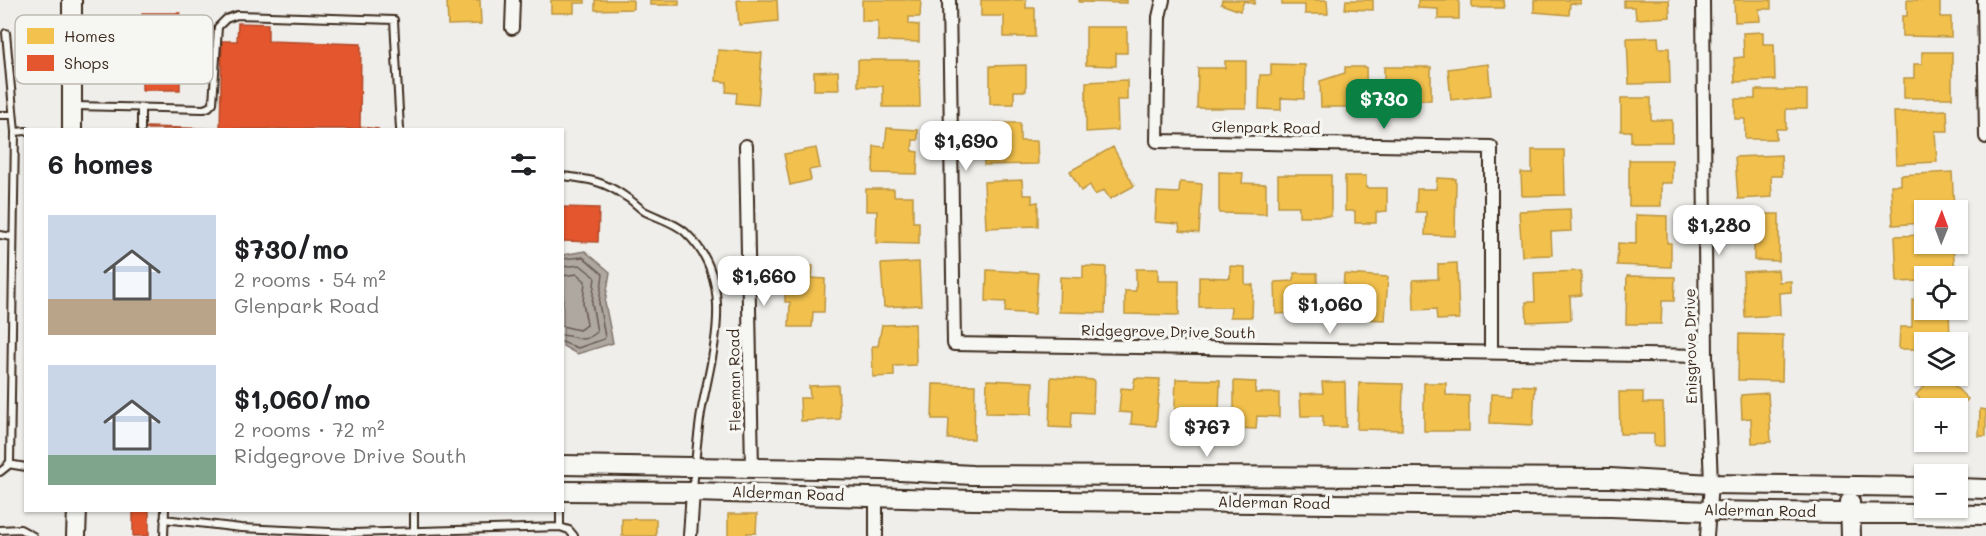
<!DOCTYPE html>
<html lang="en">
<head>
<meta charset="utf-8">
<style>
	body { margin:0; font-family:Mali,sans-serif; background:#f6f6f6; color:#202124; height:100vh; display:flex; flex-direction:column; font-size:22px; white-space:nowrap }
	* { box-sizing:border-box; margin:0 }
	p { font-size:20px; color:#757577 }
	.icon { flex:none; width:33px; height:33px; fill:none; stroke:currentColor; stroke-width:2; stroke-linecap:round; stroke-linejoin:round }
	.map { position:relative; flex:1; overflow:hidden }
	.drawer { position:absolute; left:24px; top:128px; width:540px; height:384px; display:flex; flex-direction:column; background:#fff; border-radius:0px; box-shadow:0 2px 4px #0004 }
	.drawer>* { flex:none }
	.needle { width:39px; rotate:1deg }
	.tools { position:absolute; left:1914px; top:200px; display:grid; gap:12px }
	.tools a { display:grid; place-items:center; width:54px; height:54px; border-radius:0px; background:#fff; box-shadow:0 2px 4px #0004; font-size:30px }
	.price { position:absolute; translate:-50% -51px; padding:0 14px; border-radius:12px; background:#fff; color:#222; font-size:20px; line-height:39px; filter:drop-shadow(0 2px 3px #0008) }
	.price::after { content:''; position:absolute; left:50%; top:36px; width:18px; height:14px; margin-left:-9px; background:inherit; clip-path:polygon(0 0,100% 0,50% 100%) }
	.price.active { background:#0b8043; color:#fff }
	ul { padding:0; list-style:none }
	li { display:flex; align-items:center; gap:18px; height:150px; padding:0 24px }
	li span { display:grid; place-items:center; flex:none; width:168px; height:120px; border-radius:0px; color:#555 }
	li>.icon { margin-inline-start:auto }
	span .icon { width:72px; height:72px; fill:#fffc; stroke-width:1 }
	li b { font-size:26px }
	h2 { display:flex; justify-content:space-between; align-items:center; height:72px; padding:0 24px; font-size:26px }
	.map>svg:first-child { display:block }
	.water { fill:#afa8a1; stroke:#81766d; stroke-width:1.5 }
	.homes { fill:#f2c14e; stroke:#bb9440; stroke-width:1.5 }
	.shops { fill:#e4572e; stroke:#b14a29; stroke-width:1.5 }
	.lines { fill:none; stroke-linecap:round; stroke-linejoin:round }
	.shore { stroke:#695c52; stroke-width:1.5 }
	.lane-casing { stroke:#3b2a1e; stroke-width:10 }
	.street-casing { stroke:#3b2a1e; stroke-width:16 }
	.secondary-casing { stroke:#3b2a1e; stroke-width:22 }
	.lane { stroke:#f6f6f2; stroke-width:6 }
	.street { stroke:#f6f6f2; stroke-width:12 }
	.secondary { stroke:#f6f6f2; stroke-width:18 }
	.labels { text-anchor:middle; stroke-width:6; stroke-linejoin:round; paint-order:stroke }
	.street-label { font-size:15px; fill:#3b2a1e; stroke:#f6f6f2 }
	.key { fill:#f6f6f2; stroke:#beb9b2; stroke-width:1.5 }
	.key-label { font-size:16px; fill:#3b2a1e }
</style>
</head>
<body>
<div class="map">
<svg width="1986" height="536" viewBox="0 0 1986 536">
	<rect width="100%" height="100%" fill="#efeeea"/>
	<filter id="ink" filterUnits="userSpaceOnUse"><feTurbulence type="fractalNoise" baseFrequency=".0167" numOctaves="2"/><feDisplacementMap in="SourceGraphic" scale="12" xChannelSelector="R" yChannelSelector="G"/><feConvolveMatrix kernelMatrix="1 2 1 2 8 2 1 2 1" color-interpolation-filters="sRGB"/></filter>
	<g filter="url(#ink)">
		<path class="water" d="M585,251l25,21 -5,31 8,40 -36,11 -14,-8v-91z"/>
		<path class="homes" d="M458,0h22l1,24 -33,1 -1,-23z
			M551,0h34v3h-11v10h-23z
			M595,0h38v9l-38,1z
			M650,0h29v5h-29z
			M737,0h40l1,21 -39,4z
			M862,0h59l-1,17h-11v7l10,1v17l-41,-1v-20h-16z
			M981,0h45v8h9v29h-31v-21h-23z
			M1079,0h48v3l-48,-1z
			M1222,0h33l-1,4 -10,-3 -4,10 -19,-7z
			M1282,0h45l1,14h-23v-9h-23z
			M1346,0h27v10l-28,-1z
			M1418,0h41v19h-21v-10l-20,-1z
			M1472,0h31l1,8h-32z
			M1534,0h47v4l-11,-1 -1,12 -35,-3z
			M1624,0h45l1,17 -34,2 -1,-12h-11z
			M1734,0h37v9h-12l1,12 -25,1z
			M1907,0h33v17h11v20l-49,-1v-20h5z
			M1086,27h41v26h-11v13l-30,-1z
			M1763,32v12h11l1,36 -40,2 -1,-24 10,-1 -1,-24z
			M1658,37l1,11h10l1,35 -41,1 -2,-46z
			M718,50l44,3 -4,52 -22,-2 1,-10 -11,-1 1,-10 -11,-1z
			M1922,52h30v46h-48v-20h10v-14h8z
			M858,60h61l1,47h-37v-21h-25z
			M1225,61h21v47h-49l1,-40h27z
			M1271,64l34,1 -1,34 -23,-1v12l-22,-1 1,-34h11z
			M1488,64l3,31 -40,5 -3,-31z
			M1026,65v26h-12v13h-24v-38z
			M1345,67h21l1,44 -19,1v-5h-27l-1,-26 25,-8z
			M1384,67h47v33h-23v11h-24z
			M838,71l1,19h-25v-18z
			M1127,80v20h-10l1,30 -32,2v-50z
			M1755,90h52v19h-21v20h-10v10h-31v-20h-10v-20h20z
			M1621,98h30v22h21v22h-41v-11h-10z
			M1947,110l1,21h-13l2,31 -41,2 -2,-52z
			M994,123h26v18h17l1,23 -54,1v-21h11z
			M887,128l31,2v10h-5l-1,11 6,1 -1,22 -44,-1 1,-27 11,1z
			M1113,147l21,39 -24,13 -6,-9 -9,5 -5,-10 -9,6 -11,-20z
			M816,148l4,20 -11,2 2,10 -21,5 -6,-31z
			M1532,150h32l1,45 -43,1 -1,-23h11z
			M1781,155l1,21h-11l1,21 -34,2 -3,-42z
			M1629,160h43v23h-11v23h-32z
			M1219,172l24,1 -1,10 24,1v30l-47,-1z
			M1952,172l2,38h-30v13l-31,2 -2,-40h10v-10z
			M1278,175h53v41h-32v-10h-21z
			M1345,176h21v12h21v23l-11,1v11h-21v-12h-10z
			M1437,178l19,1 -1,57 -30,-1 1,-23h-10l1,-23h19z
			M1022,180l1,15h9v8l6,-1v24l-52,2 -2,-46z
			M1180,182l22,2 -3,49 -19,-2 -1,-7 -24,-2 2,-30 22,1z
			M866,189h28v7h19v26h6v22l-43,-1 1,-32h-11z
			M1570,209l1,22 -20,1 1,23 -30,1 -3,-45z
			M1754,214h25v47l-25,-1z
			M1636,215l31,1v27h4v24l-54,-2 1,-22 18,1z
			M1924,235v8h29l2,33h-23l-1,-7h-11v12l-23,1 -2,-46z
			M919,262l2,43 -37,2 -3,-43z
			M1457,263l2,56 -22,1 -1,-11 -22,1 -1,-30 25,-1v-15z
			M789,266h24l-1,12 13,1 -1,33h-11l-1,15h-23l1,-25h-5v-17h3z
			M1083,266l23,1 -1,46 -46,-1 1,-35 23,1z
			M1230,266l15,1v17l8,1 -1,32h-22l1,-10h-32v-30l31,1z
			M1136,269h22v12h21v34l-54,-1v-23h11z
			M987,270l51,3 -3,41 -30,-2 1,-10 -20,-1z
			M1778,270l1,12 12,-1v11l-12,1 1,22 -35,2 -2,-45z
			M1581,271v24l-11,1 1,24 -44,2 -1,-20h9l-1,-29z
			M1294,273h23v44l-23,1v-5l-18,1 -1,-32 19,-1z
			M1344,274l44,3 -3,43 -21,-1v-11l-22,-1z
			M1627,276l48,1 -1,24h-12l-1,23h-35z
			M1924,299v10h25l1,33h-26v7h-25l1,-22h12v-27z
			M915,324l1,41 -22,1v10l-21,1 -1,-31h6l4,-21z
			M1739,334l44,1 -1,46 -44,-1z
			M1934,375h9l25,24 -10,11v-2h-29l-13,-13z
			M1051,377l43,3 -1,33 -21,-1 -1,16 -22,-1z
			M1135,378l25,1 -4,47 -25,-2 1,-11 -13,-1 2,-24 12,1z
			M1176,379l44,1 -1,33 -18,-1 -1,7 -6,-1v10l-20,-1z
			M987,380l46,2 -1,32 -46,-1z
			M1234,381l22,1 -1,11h24v24l-22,-1 -1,13 -22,-1z
			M1322,382h23l1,45h-23v-11h-22l-1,-22 23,-1z
			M1359,383l44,1 -1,46 -45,-1z
			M1424,383h22v12l23,1v35h-45z
			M933,384l42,1 -1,54h-26l1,-20h-17z
			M838,385l2,34 -39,2 -1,-23h10l-1,-12z
			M1513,385l22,1 -2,39 -43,-2 1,-29 22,1z
			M1619,392h24v11h20l1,43h-10v-12h-34z
			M1768,393l3,49 -19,1 -1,-25 -9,1 -1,-24z
			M1980,409l6,1v26h-7z
			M728,514h29l-1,19h-9v3h-19z
			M622,519h34v17h-34z"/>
		<path class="shops" d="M142,13h38v77h-38z
			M238,23l30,1v17l93,3 -1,83 19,2h-232v-2l73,2 2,-88h15z
			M562,207l37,1 -1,34 -36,-1z
			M133,510h16v26h-16z"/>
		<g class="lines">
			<path class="shore" d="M562,259l21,-2 20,17 -4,29 6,34 -1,2 -26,9 -16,-6
				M562,267l18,-2 15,12 -3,26 5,29c-15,13 -20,4 -35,3
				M562,276l15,-2 8,7 -2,22 4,22 -8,5 -17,-4"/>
			<defs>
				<path id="lane" d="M75,106l129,3 5,-2 4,-4 5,-76 8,-8 11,-4 157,5 6,109
					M0,115h13
					M141,129v-21
					M15,132l11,-1
					M562,176c27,3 42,5 64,21 7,4 12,10 18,14 13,7 30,11 41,21 53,49 27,120 16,181 -4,25 -6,51 -8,77
					M0,235l13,2
					M8,464l18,3
					M0,472l10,-8 5,-332 -9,-99
					M414,510v26
					M164,519l77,9 111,5 208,-6 9,3 5,6
					M560,527v-17
					M0,530l20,-1 13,7
					M164,536l1,-26"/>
				<path id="street" d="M949,0l5,344 752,12
					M1163,0l-4,17 -2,124 334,6v205
					M1703,0l3,356 5,128 -4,52
					M1984,0l2,137
					M512,28l1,-28
					M746,146l6,323
					M690,536l3,-44
					M876,536v-40"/>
				<path id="secondary" d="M72,0v129
					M562,465l320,5 90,5 638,3 101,6 213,3
					M1958,488l28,1
					M562,491l131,1 280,8 638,7 98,4 277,4
					M1850,502l1,34
					M76,536l1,-26"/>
			</defs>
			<use href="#lane" class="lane-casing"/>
			<use href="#street" class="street-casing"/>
			<use href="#secondary" class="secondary-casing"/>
			<use href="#lane" class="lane"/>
			<use href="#street" class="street"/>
			<use href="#secondary" class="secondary"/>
		</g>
	</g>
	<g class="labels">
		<g class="street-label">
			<text transform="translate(1266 128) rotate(1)" y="5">Glenpark Road</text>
			<text transform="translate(1168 332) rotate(1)" y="5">Ridgegrove Drive South</text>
			<text transform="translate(1691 346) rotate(-91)" y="5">Enisgrove Drive</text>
			<text transform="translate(735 380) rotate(-91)" y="5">Fleeman Road</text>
			<text transform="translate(788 494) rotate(2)" y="5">Alderman Road</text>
			<text transform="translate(1274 503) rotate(1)" y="5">Alderman Road</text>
			<text transform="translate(1760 511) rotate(1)" y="5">Alderman Road</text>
		</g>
	</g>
	<rect x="15" y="15" width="198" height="69" rx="9" class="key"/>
	<rect x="27" y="28" width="27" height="16" fill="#f2c14e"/>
	<rect x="27" y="55" width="27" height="16" fill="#e4572e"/>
	<g class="key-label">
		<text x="64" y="42">Homes</text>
		<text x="64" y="69">Shops</text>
	</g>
</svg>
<div class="tools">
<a><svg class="needle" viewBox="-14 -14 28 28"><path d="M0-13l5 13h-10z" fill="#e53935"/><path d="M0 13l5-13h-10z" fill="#757577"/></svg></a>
<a><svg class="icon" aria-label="locate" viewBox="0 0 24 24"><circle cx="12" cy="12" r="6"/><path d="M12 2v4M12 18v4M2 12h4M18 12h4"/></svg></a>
<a><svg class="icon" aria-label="layers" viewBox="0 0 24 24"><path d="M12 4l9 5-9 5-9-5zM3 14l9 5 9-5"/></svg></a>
<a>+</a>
<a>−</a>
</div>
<b class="price active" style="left:1384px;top:130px">$730</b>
<b class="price" style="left:966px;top:172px">$1,690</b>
<b class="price" style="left:1719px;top:256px">$1,280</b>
<b class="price" style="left:764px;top:307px">$1,660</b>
<b class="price" style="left:1330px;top:335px">$1,060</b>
<b class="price" style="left:1207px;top:458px">$767</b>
<section class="drawer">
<h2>6 homes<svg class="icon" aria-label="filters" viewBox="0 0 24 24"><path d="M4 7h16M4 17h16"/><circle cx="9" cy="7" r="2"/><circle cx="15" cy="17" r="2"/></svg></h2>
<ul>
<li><span style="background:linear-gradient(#c9d6e8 70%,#b9a48a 0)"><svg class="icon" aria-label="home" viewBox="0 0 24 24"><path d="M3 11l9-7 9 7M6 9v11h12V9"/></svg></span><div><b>$730/mo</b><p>2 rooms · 54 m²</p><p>Glenpark Road</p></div></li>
<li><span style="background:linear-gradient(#c9d6e8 75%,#7fa58c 0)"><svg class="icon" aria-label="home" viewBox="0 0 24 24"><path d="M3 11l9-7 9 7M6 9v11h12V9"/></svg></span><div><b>$1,060/mo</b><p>2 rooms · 72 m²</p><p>Ridgegrove Drive South</p></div></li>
</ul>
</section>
</div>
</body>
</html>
